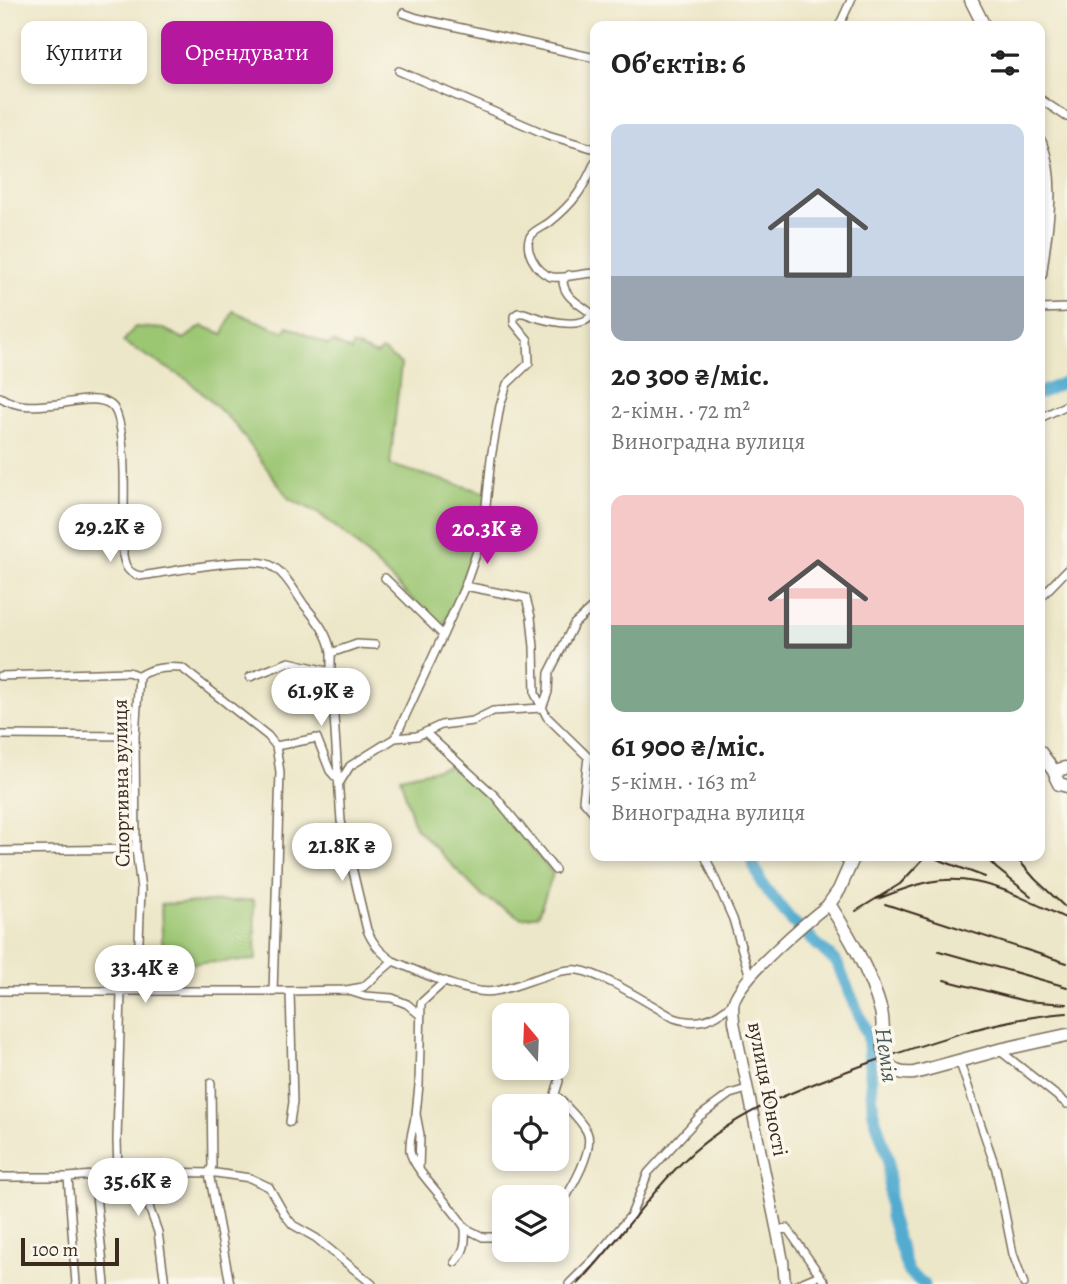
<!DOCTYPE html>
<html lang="uk">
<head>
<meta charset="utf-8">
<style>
	body { margin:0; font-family:Alegreya,serif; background:#f6f6f6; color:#222; height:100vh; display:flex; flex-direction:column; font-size:26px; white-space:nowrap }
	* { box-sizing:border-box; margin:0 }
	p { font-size:23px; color:#767676 }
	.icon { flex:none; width:38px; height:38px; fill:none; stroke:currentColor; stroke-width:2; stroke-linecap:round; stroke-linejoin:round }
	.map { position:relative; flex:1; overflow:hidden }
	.sheet { position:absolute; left:590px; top:21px; width:455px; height:840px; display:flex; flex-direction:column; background:#fff; border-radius:14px; box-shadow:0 4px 10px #0003 }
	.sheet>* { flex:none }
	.banner { position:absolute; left:21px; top:21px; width:464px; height:63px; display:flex; gap:14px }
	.needle { width:46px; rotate:341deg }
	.tools { position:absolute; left:492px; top:1003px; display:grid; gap:14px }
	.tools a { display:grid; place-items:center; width:77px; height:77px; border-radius:14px; background:#fff; box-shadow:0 4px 10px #0003; font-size:35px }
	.scale { position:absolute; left:21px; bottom:18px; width:98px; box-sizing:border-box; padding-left:7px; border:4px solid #3b2a1e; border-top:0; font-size:19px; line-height:24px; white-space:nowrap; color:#3b2a1e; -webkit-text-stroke:5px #fbf7ec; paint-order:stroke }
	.price { position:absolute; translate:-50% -60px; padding:0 16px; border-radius:24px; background:#fff; color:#222; font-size:23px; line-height:46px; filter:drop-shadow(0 2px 4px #0008) }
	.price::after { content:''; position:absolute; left:50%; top:42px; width:21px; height:16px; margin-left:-10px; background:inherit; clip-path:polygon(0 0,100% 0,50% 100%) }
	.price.on { background:#b5179e; color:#fff }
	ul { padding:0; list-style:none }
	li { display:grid; align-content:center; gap:14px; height:371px; padding:0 21px }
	li span { display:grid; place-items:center; height:217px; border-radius:14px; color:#555 }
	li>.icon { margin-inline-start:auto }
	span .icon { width:126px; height:126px; fill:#fffc; stroke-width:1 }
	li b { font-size:30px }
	h2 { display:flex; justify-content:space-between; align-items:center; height:84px; padding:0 21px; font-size:30px }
	.tag { padding:0 24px; border-radius:14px; background:#fff; box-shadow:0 4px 10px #0003; font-size:24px; line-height:63px }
	.tag.on { background:#b5179e; color:#fff }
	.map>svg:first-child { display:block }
	.green { fill:#9bc672; stroke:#6b7848; stroke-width:2 }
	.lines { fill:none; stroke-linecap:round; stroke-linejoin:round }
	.river { stroke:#53acd0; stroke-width:12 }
	.street-casing { stroke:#796c5a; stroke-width:10 }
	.primary-casing { stroke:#796c5a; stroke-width:13 }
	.highway-casing { stroke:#796c5a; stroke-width:15 }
	.street { stroke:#fff; stroke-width:7 }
	.primary { stroke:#fff; stroke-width:10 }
	.highway { stroke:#fff; stroke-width:12 }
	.rail { stroke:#3b2a1e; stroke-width:2 }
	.labels { text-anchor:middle; stroke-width:7; stroke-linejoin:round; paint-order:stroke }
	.street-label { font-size:21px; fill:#3b2a1e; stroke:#fbf7ec }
	.water-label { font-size:23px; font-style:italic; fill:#43585c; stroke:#fbf7ec }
</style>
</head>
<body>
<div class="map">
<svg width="1067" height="1284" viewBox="0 0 1067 1284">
	<rect width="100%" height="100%" fill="#fbf7ec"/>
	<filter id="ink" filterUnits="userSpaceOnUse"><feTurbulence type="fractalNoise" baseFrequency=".0143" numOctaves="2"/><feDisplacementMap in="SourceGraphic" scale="14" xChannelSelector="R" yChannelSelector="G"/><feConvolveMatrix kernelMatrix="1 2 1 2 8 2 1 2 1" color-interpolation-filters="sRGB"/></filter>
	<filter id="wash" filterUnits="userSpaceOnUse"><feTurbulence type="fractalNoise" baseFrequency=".00686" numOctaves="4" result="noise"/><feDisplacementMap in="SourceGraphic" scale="28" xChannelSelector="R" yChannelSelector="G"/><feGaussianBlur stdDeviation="1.57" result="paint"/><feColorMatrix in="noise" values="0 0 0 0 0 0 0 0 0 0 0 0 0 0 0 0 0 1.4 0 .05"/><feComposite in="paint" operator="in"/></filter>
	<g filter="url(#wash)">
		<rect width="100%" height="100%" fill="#ede7c9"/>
		<path class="green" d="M233,311l51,21 4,-6 40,19 5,-3 18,9 2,-6 24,10 5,-5 19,14 -11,101 97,28c-9,51 -23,89 -45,136l-90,-89 -35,-28 -28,-13 -55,-76 -45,-42 -66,-39 12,-15 29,2 20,10 18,-13 21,8z
			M450,766l40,31 63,77 -15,41 -16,3 -39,-21 -68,-70 -15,-50z
			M254,900l2,60 -93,5 -2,-61z"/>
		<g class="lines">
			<path class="river" d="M1040,393l27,-12
				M750,856l12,28 29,36 46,43 31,73 5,76 15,46 2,57 18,57 16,12"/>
		</g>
	</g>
	<g filter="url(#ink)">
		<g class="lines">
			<defs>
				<path id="street" d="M403,13l14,5 178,40
					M839,26l12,-26
					M399,71l149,64 47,14
					M1040,99l27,18
					M595,162c-12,27 -21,41 -45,60 -5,4 -13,7 -18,12 -11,13 5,40 20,43 8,2 32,-4 43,-4
					M1040,309l27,-1
					M0,397c19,12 36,9 58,7 15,-2 40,-9 53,1 19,14 12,124 12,150 2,12 5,18 17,21 27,-3 109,-21 130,-11 15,7 25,27 35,41 11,13 24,29 26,47
					M1040,418l27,-13
					M385,578l58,57 22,-49 18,-52 8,-76 9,-52 7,-22 22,-21 -1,-23 -14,-17v-7l4,-3h6c15,6 59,19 68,1 -12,-10 -29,-17 -29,-34l6,-5
					M465,586l61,12 5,19 3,30 1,47 12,23 41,40 -5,43 12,14
					M1040,598l27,-28
					M331,672l10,149 26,109c6,14 13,22 26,31
					M0,676l128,-4 11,4
					M250,677l39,-15 42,10v-19l26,-9 18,1
					M426,733l69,63 60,74
					M0,735l135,1
					M395,738l22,-2 24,-11 32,-4 20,-10 49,-3 6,-16 1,-19 25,-49 21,-19
					M276,746l41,-8 13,33 10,11 10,-16 45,-28 48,-103
					M0,851l136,-2
					M705,856l28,63 17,58
					M840,856l10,8
					M346,990l17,-3 30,-26c25,10 76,35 102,30 23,-3 62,-24 83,-21 26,4 71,34 96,48 24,8 40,2 59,-15
					M0,991h290
					M137,991l4,-102 -5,-40 -1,-113 4,-60c13,-9 29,-9 43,-8l86,68 8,10 4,26 -7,220
					M999,1050l68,54
					M959,1060l37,109 17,85 11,30
					M211,1083l1,83 -3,7 21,111
					M415,1118c-2,11 -6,22 -5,33 2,18 44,57 55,77
					M290,1122l3,-20 -3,-111 56,-1 19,6 27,2 15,6 13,11
					M419,1169l1,-34 -4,-21 3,-29 2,-82 24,-22
					M143,1172l73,1 34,5 19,9 16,28 8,10 23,13 56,46
					M118,1173l-1,-33 4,-148
					M94,1175l49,-3 7,38 8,22 7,52
					M0,1177h68
					M556,1214c10,-17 40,-63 31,-82 -7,-14 -22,-26 -32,-38l4,-13
					M776,1231l11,-3 39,56
					M455,1262c10,-11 11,-19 10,-34l18,9h21
					M76,1284l-8,-107 26,-2 11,109
					M569,1284l26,-26 36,-43 17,-42 52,-57 30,-22 17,-5
					M798,1284l22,-9"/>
				<path id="primary" d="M785,1284l-2,-23 -49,-239c0,-6 -2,-15 0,-21 9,-26 73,-80 95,-97"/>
				<path id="highway" d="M971,0l13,26
					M1040,143c16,40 5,89 0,131
					M1040,752l16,22
					M1065,768l-7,2 -2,8 3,6 8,2
					M854,856l-15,34 -10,14c22,34 41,68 52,107 4,16 -1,40 8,54 6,8 15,9 25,8l85,-23 68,-15"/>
			</defs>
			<use href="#street" class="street-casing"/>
			<use href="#primary" class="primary-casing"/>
			<use href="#highway" class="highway-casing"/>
			<use href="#street" class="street"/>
			<use href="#primary" class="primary"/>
			<use href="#highway" class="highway"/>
			<path class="rail" d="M985,856l11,12 35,28
				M1015,856l20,23 32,30
				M937,859l48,18
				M877,899c22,-8 45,-18 68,-19 43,-3 84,21 122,39
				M885,904l182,59
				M856,911l44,-27 26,-28
				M939,951l128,36
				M944,980l81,21 42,3
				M578,1284c41,-42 71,-92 115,-132 51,-45 116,-67 179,-90 64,-22 128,-44 195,-49"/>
		</g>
	</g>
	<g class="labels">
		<g class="street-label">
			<text transform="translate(121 783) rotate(-91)" y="7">Спортивна вулиця</text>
			<text transform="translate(768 1089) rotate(79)" y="7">вулиця Юності</text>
		</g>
		<g class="water-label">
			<text transform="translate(887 1055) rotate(82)" y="8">Немія</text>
		</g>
	</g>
</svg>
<div class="tools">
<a><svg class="needle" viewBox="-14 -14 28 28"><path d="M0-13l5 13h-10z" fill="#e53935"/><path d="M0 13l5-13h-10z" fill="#767676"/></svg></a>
<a><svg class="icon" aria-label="locate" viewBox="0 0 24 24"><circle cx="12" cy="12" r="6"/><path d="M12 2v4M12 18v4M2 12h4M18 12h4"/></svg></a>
<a><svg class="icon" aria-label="layers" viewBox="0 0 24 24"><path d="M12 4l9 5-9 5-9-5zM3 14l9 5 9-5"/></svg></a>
</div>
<div class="scale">100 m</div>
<b class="price" style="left:110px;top:564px">29.2K ₴</b>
<b class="price on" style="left:487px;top:566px">20.3K ₴</b>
<b class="price" style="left:321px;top:728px">61.9K ₴</b>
<b class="price" style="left:342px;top:883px">21.8K ₴</b>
<b class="price" style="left:145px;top:1005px">33.4K ₴</b>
<b class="price" style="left:138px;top:1218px">35.6K ₴</b>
<div class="banner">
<a class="tag">Купити</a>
<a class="tag on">Орендувати</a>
</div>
<section class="sheet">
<h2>Об’єктів: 6<svg class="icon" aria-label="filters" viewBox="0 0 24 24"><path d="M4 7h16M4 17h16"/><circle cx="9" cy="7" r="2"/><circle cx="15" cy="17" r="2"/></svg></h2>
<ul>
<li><span style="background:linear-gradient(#c9d6e8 70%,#9aa5b1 0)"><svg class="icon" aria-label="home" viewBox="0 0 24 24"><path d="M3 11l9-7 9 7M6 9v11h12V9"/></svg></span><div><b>20 300 ₴/міс.</b><p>2-кімн. · 72 m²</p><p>Виноградна вулиця</p></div></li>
<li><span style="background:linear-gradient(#f6c9c9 60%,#7fa58c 0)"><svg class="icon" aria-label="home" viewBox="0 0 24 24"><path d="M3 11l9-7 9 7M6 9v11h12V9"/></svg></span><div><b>61 900 ₴/міс.</b><p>5-кімн. · 163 m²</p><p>Виноградна вулиця</p></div></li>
</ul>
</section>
</div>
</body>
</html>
